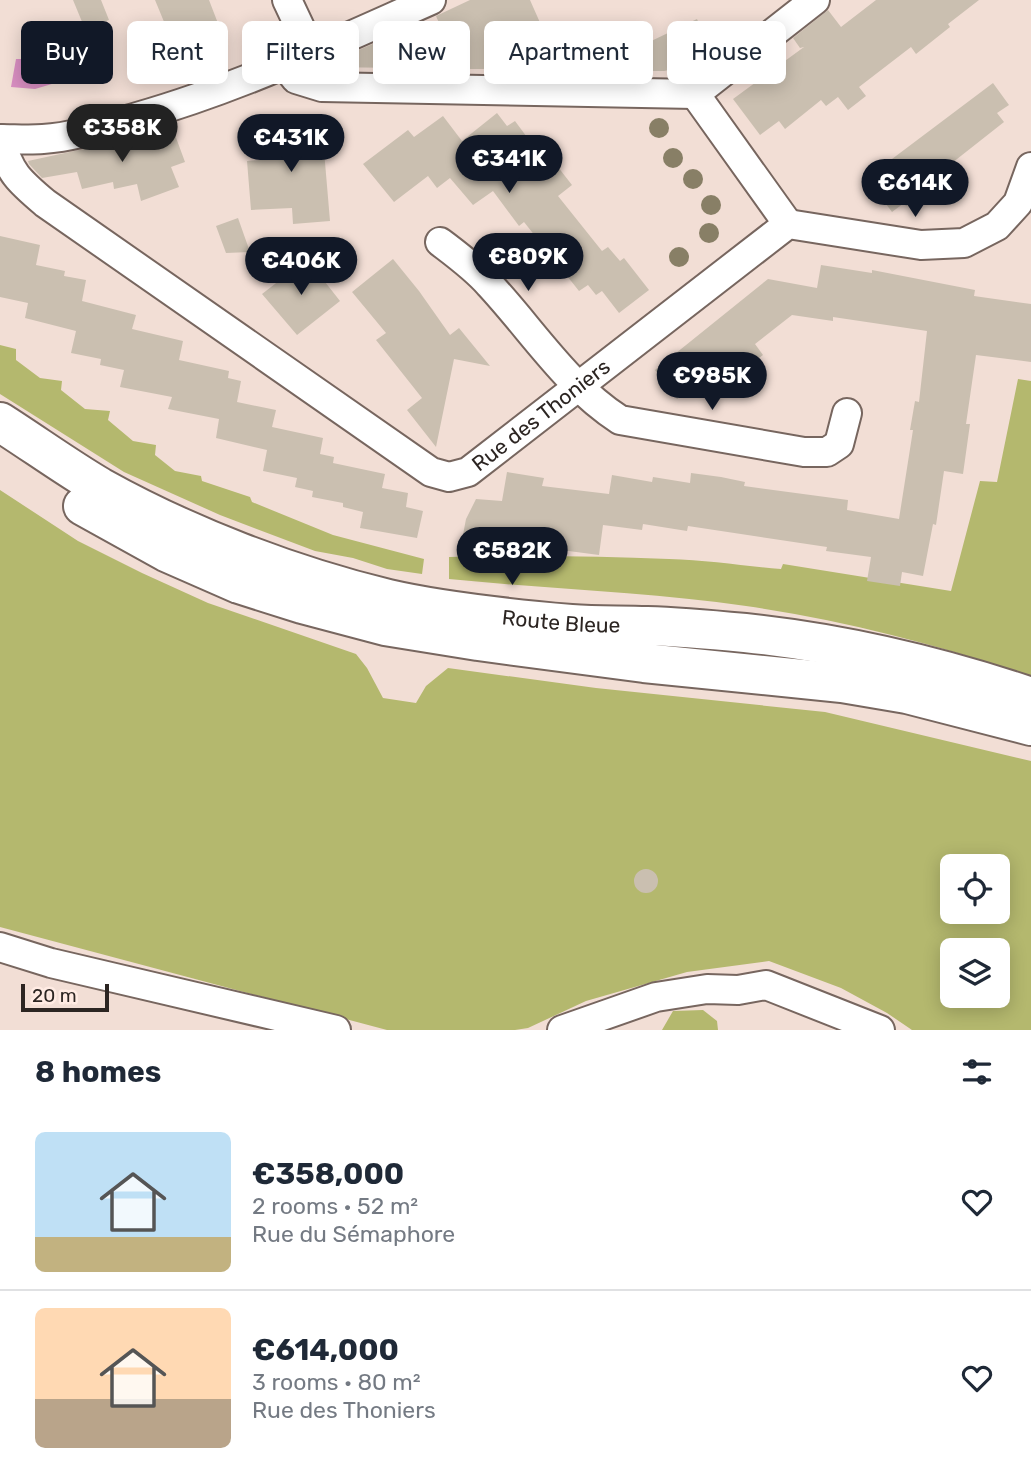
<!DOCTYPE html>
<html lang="en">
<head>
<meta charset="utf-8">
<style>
	body { margin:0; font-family:Rubik,sans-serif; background:#f2f2f3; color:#1f2937; height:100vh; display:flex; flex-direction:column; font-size:26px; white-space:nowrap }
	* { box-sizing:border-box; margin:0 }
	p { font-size:23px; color:#747a83 }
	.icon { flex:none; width:38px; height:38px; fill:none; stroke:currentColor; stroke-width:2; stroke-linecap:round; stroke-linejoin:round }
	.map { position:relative; height:1030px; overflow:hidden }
	.details { display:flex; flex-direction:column; background:#fff; flex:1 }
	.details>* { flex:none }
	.banner { position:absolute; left:21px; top:21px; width:990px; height:63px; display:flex; gap:14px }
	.buttons { position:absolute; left:940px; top:854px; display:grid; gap:14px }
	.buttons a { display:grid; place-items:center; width:70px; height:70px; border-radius:10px; background:#fff; box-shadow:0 4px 18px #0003; font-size:35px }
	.scale { position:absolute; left:21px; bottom:18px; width:88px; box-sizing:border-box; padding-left:7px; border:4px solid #2c2522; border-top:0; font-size:19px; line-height:24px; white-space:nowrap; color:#2c2522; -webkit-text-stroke:5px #ffebe3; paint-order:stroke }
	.price { position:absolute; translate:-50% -60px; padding:0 16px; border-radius:24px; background:#111827; color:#fff; font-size:23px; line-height:46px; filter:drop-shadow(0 2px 4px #0008) }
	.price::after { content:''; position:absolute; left:50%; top:42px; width:21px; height:16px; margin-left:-10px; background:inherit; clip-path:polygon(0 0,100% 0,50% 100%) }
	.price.selected { background:#222; color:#fff }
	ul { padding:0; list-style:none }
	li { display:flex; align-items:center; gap:21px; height:175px; padding:0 35px }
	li+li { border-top:2px solid #e0e1e3 }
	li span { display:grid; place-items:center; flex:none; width:196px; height:140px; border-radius:10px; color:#555 }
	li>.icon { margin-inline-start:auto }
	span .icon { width:84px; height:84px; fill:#fffc; stroke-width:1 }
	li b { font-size:30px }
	h2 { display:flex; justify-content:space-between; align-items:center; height:84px; padding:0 35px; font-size:30px }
	.pill { padding:0 24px; border-radius:10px; background:#fff; box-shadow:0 4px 18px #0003; font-size:24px; line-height:63px }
	.pill.selected { background:#111827; color:#fff }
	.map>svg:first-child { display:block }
	.green { fill:#b4b86e; fill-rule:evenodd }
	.water { fill:#d88ec1 }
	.building { fill:#cabfb0 }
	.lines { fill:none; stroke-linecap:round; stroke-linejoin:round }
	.street-casing { stroke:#77665f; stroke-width:32 }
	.secondary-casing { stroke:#77665f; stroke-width:42 }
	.street { stroke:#fff; stroke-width:28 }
	.secondary { stroke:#fff; stroke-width:38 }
	.tree { fill:#887f66 }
	.labels { text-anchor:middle; stroke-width:6; stroke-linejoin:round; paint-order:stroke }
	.street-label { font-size:21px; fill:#2c2522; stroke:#ffebe3 }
</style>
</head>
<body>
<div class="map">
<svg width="1031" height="1030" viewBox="0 0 1031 1030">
	<rect width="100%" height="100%" fill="#f2ded5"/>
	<path class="green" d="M0,345l16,4v11l24,18 22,3 -1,9 24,19 25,2 -2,9 25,21 23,4 -1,10 20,16 26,5 1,5 48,16 2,5 81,33 91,24 -2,15 -35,-5 -34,-11 -38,-7 -95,-36 -96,-43 -124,-78z
		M1018,379l13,2v295c-93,-31 -187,-56 -285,-70 -98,-14 -198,-17 -297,-27v-22c74,-2 147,-1 220,2 38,1 75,7 112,10l2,-5 168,27 29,-110 17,1z
		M0,490l78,51 64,32 66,30 148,51 11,14 16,30 33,5 10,-17 22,-18 148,20 229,24 206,49v269h-119l-25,-17 -46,-25 -72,-27 -82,11 -101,29 -58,27 -13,2h-128l-387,-103zM952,866h46v46h-46zM952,950h46v46h-46z
		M703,1010l14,11 1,9h-56l11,-19z"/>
	<path class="water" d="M57,37l15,41 -37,11 -24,-2 5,-28h19l-1,-14z"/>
	<path class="building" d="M73,0h28l8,20 -24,9z
		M155,0h54l15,39 -45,19z
		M470,0h60l19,43 -1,26h-89l-23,-53z
		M876,0h103l-31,24 2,3 -34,27 -5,-7 -52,40 7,9 -18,14 -10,-13 -12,9 -5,-6 -36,29 -6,-8 -19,14 -27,-36 71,-52 -4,1 -7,-10 35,-28 13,17z
		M697,19l3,7 12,-5 9,20 -32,25 -25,5h-75z
		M391,36l14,32 -84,-1 40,-18z
		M993,83l16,22 -12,8 7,9 -66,52 4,5 -36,27 -2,-3 -12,9 -21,-28 20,-18 -3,-4z
		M497,113l10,13 8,-5 20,27 5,-4 32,41 -14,11 44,55 6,-4 12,14 4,-3 25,32 -30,23 -17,-22 -6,4 -8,-10 -9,6 -55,-69 -5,4 -26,-35 -20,14 -23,-27 -13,10 -9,-12 -34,26 -31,-38 45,-34 6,7 29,-21 19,25z
		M171,124l14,38 -14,5 8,20 -38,14 -4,-17 -23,5 -1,-7 -31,7 -5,-17 -35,6 -13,-14 -1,-3 106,-23z
		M322,127l8,94 -37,3 -1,-16 -41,2 -4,-49 12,-1 -4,-29z
		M238,218l12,34 -24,1 -10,-27z
		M0,236l40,9 -4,20 29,6 -1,5 22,4 -4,21 54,14 -4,14 51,12 -4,19 50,11 -1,7 13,3 -4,21 39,8 -4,17 51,11 -3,16 14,3 -1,6 52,11 -3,14 26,5 -2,14 17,4 -6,27 -57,-10 3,-16 -20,-5v-4l-31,-6 1,-6 -18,-4 2,-9 -34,-7 4,-21 -51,-12 3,-19 -51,-10 4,-12 -52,-10 4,-17 -24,-5 1,-6 -30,-6 5,-22 -51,-13 3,-15 -28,-6z
		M307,259l33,42 -43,34 -35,-41z
		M393,259l26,32 31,44 9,-7 31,38 -36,-7 -18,88 -29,-37 15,-12 -46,-58 10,-7 -34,-41z
		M821,265l51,8v-3l103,20 -1,6 57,8v58l-55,-7 -10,69h4l-7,50 -19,-3 -8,54 -3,-1 -10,52 -21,-4 -2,14 -33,-5 4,-24 -45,-6 1,-4 -139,-21 -1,5 -44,-7 -1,6 -39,-5 -4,30 -53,-7v-8l-50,-8 -1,7 -33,1 4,-21 10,-20 26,2 5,-29 37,6 -2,8 67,8 3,-19 40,7 1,-5 37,6 1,-10 30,4 24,5 -1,4 104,14 -1,10 52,9 14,-89h-3l5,-29 4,1 8,-71 -94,-14v4l-41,-6 -37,29 8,11 -50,38 -10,-14 -26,20 -22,-29 113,-91 49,9z
		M634 881a12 12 0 1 1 24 0a12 12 0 1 1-24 0Z"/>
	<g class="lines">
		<defs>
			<g id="street">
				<path d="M287,0l25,53"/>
				<path d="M285,65l11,14 26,8 373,7 120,-94"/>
				<path d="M695,94l93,130"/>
				<path d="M0,139c14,0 29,1 43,0 32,-2 63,-13 94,-22 102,-29 197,-74 294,-117"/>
				<path id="s1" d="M1,139c7,33 19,43 44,64l386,269 18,5 19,-5 320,-248 133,21 43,-2 33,-17 21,-23 13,-36"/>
				<path d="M440,242c17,13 35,26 49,42 43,46 77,101 131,136l184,32h23l12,-8 8,-31"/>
				<path d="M0,947l51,16 285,67"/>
				<path d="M562,1030l94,-33 51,-8 31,1 28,-5 114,45"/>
			</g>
			<g id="secondary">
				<path id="s2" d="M0,422c33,21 66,45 100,65 88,49 190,88 288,112 56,13 126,20 183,25 26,2 51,1 76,2 33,1 66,4 98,7 96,10 194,33 286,64"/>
				<path d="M83,506l83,46 73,32 63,20 83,22 93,15 166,22 198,20 65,11 124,32"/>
			</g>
		</defs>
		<use href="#street" class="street-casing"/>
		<use href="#secondary" class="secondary-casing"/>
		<use href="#street" class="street"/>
		<use href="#secondary" class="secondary"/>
	</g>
	<g class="tree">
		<circle cx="659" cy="128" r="10"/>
		<circle cx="673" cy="158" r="10"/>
		<circle cx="693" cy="179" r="10"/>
		<circle cx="711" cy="205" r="10"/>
		<circle cx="709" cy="233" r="10"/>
		<circle cx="679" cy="257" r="10"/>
	</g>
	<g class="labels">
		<g class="street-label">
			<text dy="7" stroke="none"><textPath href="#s1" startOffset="681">Rue des Thoniers</textPath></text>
			<text dy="7" stroke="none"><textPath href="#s2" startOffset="604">Route Bleue</textPath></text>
		</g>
	</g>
</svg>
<div class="buttons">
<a><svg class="icon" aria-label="locate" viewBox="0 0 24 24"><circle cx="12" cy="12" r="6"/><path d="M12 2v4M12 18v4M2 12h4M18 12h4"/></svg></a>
<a><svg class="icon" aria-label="layers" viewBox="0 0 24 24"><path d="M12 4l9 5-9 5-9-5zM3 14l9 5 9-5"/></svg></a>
</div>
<div class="scale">20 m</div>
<b class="price selected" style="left:122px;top:164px">€358K</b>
<b class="price" style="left:291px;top:174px">€431K</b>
<b class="price" style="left:509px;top:195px">€341K</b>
<b class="price" style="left:915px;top:219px">€614K</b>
<b class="price" style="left:528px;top:293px">€809K</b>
<b class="price" style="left:301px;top:297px">€406K</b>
<b class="price" style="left:712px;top:412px">€985K</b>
<b class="price" style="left:512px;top:587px">€582K</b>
<div class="banner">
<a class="pill selected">Buy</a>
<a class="pill">Rent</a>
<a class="pill">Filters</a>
<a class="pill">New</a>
<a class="pill">Apartment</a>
<a class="pill">House</a>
</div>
</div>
<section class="details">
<h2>8 homes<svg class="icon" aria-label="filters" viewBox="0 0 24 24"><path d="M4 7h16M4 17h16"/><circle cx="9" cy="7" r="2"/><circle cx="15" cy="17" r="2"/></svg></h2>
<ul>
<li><span style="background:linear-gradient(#bfe0f5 75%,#c2b280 0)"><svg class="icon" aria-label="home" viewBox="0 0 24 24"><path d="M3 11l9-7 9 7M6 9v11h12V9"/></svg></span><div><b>€358,000</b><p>2 rooms · 52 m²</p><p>Rue du Sémaphore</p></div><svg class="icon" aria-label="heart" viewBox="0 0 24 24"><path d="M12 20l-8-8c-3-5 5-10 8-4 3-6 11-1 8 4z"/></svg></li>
<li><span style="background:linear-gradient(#ffd9b3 65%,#b9a48a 0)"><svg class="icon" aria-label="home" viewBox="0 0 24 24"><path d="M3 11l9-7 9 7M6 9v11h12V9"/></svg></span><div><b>€614,000</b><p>3 rooms · 80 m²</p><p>Rue des Thoniers</p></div><svg class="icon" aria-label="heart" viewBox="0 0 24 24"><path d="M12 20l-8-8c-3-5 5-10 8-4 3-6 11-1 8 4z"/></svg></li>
</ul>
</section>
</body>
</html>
